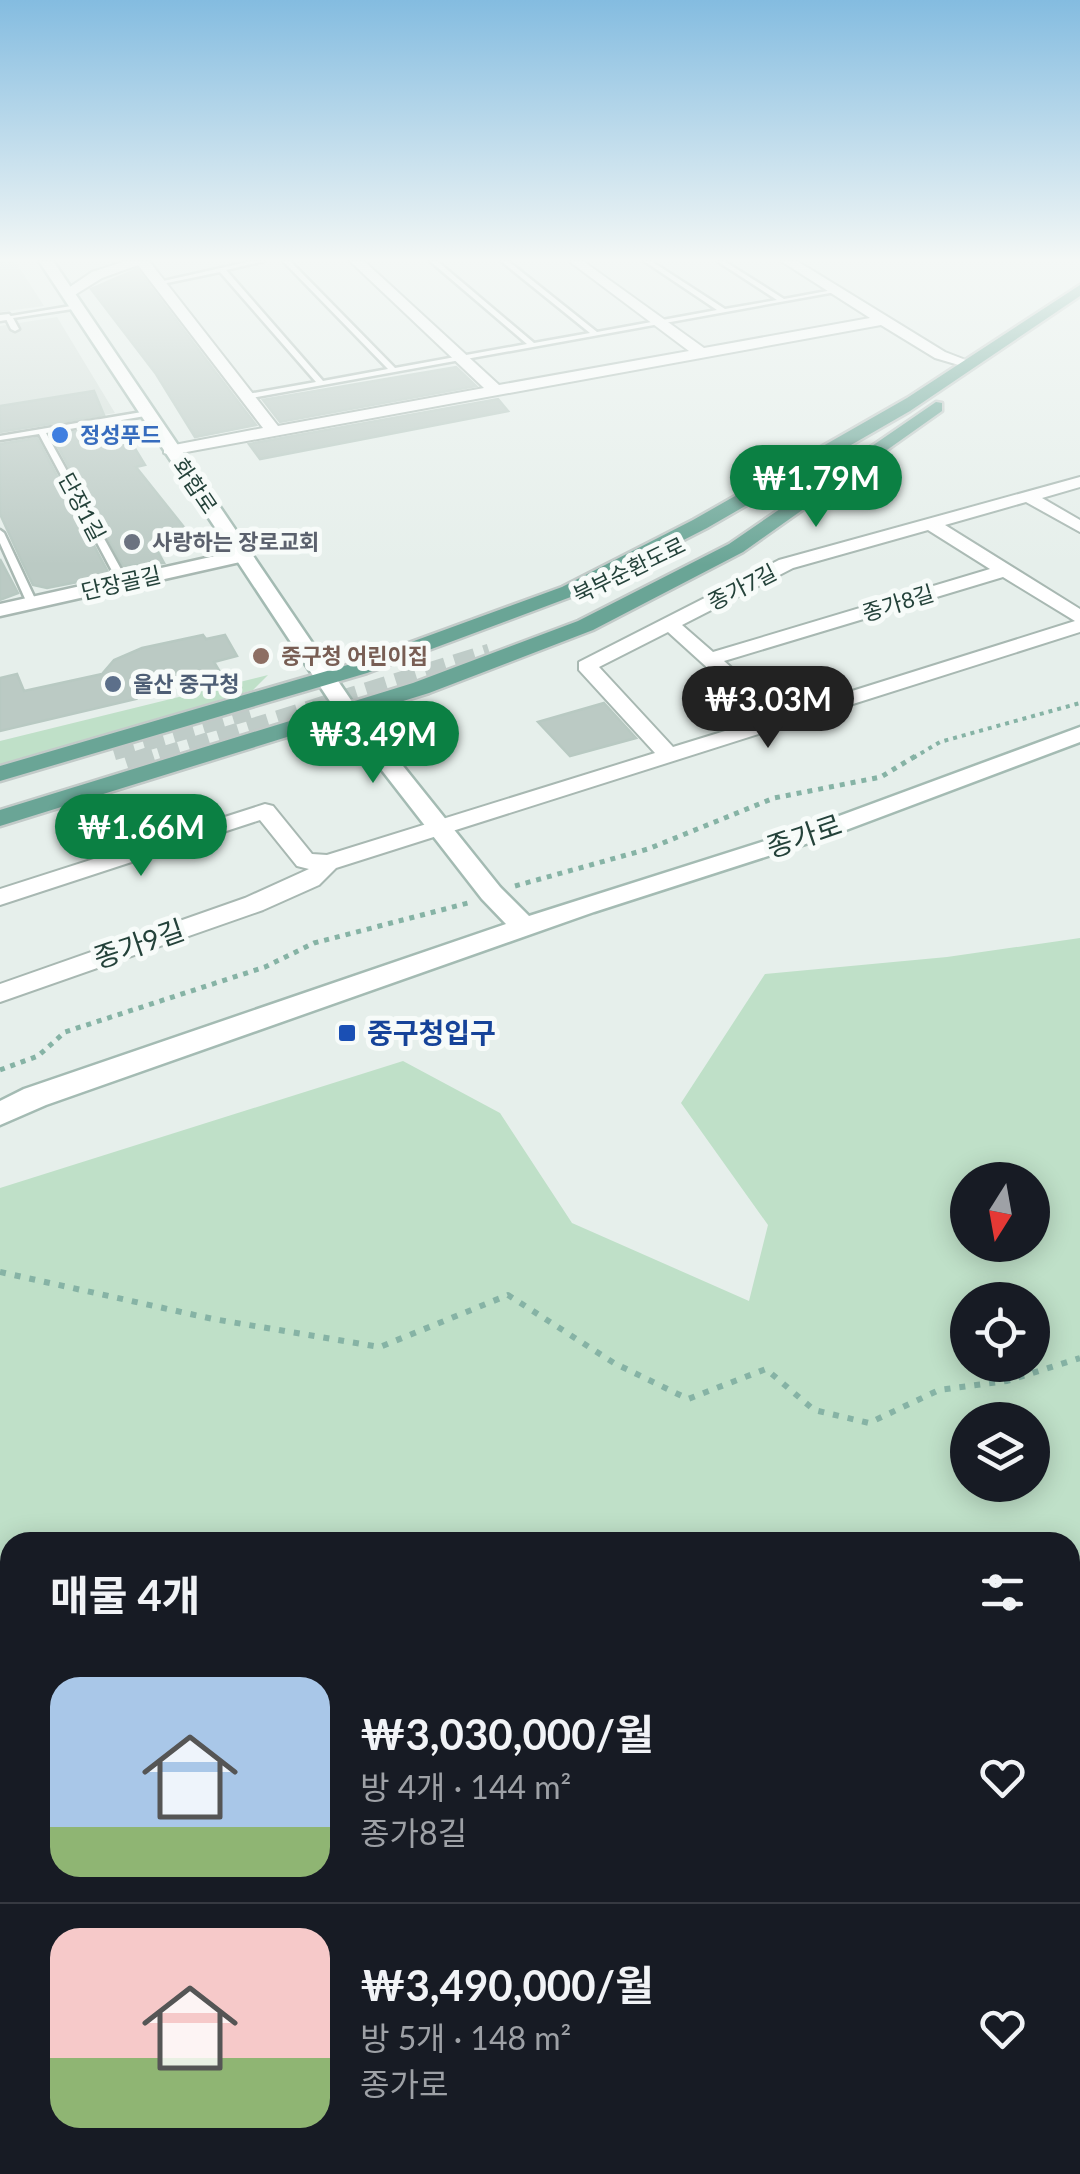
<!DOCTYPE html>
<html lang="ko">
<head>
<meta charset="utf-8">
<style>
	body { margin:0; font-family:Lato,"Noto Sans KR",sans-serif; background:#242831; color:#f1f3f6; height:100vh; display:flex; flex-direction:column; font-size:38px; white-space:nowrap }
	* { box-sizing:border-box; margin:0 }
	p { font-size:32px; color:#9ea1a6 }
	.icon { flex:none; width:55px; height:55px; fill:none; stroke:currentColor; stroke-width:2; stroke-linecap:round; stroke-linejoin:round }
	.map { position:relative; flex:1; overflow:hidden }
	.panel { position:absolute; left:0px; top:1532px; width:1080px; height:642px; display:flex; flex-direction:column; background:#171b24; border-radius:30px 30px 0 0; box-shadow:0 5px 25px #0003 }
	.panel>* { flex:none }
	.needle { width:65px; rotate:191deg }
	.controls { position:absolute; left:950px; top:1162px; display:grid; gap:20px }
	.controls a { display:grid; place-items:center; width:100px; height:100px; border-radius:50%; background:#171b24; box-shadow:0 5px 25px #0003; font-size:50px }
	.price { position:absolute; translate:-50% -85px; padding:0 22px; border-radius:35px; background:#0b8043; color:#fff; font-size:32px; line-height:65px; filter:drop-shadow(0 2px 5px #0008) }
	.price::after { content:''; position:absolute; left:50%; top:60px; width:30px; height:22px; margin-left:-15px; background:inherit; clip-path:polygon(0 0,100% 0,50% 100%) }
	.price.current { background:#222; color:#fff }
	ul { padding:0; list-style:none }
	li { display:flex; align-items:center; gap:30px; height:250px; padding:0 50px }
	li+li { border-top:2px solid #363941 }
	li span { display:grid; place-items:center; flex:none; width:280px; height:200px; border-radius:30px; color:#555 }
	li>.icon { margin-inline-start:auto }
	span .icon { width:120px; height:120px; fill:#fffc; stroke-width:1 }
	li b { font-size:42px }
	h2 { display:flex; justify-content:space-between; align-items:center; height:120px; padding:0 50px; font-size:42px }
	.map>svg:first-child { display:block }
	.built { fill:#d4dfda }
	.green { fill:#bfe0c8; fill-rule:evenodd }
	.building { fill:#bbcac4; stroke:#b8c9c2; stroke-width:2.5 }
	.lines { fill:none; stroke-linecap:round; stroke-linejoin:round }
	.primary-tunnel-far1 { stroke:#bfccc8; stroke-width:21; stroke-dasharray:21 10; stroke-linecap:butt }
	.primary-tunnel { stroke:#bfccc8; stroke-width:28; stroke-dasharray:28 14; stroke-linecap:butt }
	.service-casing { stroke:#a8b8b2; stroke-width:5 }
	.pedestrian-casing { stroke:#a8b8b2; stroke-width:5 }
	.minor-casing { stroke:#a8b8b2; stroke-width:4 }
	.tertiary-casing { stroke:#a8b8b2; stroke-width:5 }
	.secondary-casing { stroke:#a4bbb3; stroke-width:5 }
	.primary-casing { stroke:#c2cac8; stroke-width:5 }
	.path-far2 { stroke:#86b3a5; stroke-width:4; stroke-dasharray:4 5; stroke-linecap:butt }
	.path-far1 { stroke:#86b3a5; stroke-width:5; stroke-dasharray:5 6; stroke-linecap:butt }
	.path { stroke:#86b3a5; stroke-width:6; stroke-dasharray:6 9; stroke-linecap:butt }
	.service { fill:#fff; fill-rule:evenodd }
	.pedestrian { fill:#fff; fill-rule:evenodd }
	.minor { fill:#fff; fill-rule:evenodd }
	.tertiary { fill:#fff; fill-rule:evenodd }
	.secondary { fill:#fff; fill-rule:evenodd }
	.primary { fill:#6aa596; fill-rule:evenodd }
	.shop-dot { fill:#3f7fe0; stroke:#f7fbf9; stroke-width:4 }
	.worship-dot { fill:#6b7280; stroke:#f7fbf9; stroke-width:4 }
	.education-dot { fill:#8d6e63; stroke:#f7fbf9; stroke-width:4 }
	.service-dot { fill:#5c6f8a; stroke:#f7fbf9; stroke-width:4 }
	.transit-dot { fill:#1a4fb4; stroke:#f7fbf9; stroke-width:4 }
	.labels { text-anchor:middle; stroke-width:10; stroke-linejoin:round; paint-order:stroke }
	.far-shop-label { font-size:22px; font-weight:bold; fill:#366cbe; stroke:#f7fbf9; text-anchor:start }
	.far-street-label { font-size:22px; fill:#24423a; stroke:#f7fbf9 }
	.far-worship-label { font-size:22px; font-weight:bold; fill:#5b616d; stroke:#f7fbf9; text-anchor:start }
	.far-education-label { font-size:22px; font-weight:bold; fill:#785e54; stroke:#f7fbf9; text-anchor:start }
	.far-service-label { font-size:22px; font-weight:bold; fill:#4e5e75; stroke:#f7fbf9; text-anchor:start }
	.street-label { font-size:28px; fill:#24423a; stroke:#f7fbf9 }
	.transit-label { font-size:28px; font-weight:bold; fill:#164399; stroke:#f7fbf9; text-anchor:start }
</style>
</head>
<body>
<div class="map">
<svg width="1080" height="2174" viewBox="0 0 1080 2174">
	<rect width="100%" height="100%" fill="#e6efeb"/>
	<path class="built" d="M0,261h15l29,45 -44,6z
		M57,317l58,96 -115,19v-106z"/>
	<path class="green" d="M268,675l-15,15 -253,77v-26z
		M1080,938v1236h-1080v-986l403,-127 97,52 72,110 177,78 19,-76 -87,-122 84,-129 182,-17zM968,1180h64v65h-64zM968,1300h64v65h-64zM968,1420h64v65h-64zM10,1542h1060v623h-1060z"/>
	<path class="building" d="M137,269l119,156 -61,12 -39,-63 -65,-85z
		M456,367l20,19 -196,36 -17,-22z
		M94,391l10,24 -104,17v-26z
		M498,399l10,12 -248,48 -11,-15z
		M120,424l25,41 -9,2 59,74 -38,9 7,13 -41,3 -71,-130z
		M37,438l71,134 -5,5 -56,11 -14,-3 -11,-23 -22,-48v-70z
		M0,559l18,34 -18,7z
		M203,635l3,4 19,-4 12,21 -23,6 6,10 -87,22 3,5 -136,32v-53l17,-4 7,17 78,-17 12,-14 28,-12z
		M604,703l32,35 -66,18 -32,-34z"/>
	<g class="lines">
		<path class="primary-tunnel-far1" d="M113,750l136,-40
			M160,758l330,-104"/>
		<path class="primary-tunnel" d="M128,768l40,-13"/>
		<defs>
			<path id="service" d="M252,261h12l-38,9 97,111 65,-12 -105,-108h7l105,107 132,-24 -97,-83h7l97,82 56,-10 -89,-72h7l89,71 120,-22 -73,-49h7l74,48 52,-9 -60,-39h7l60,38 54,-10 3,2 -590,107h-3v-4l68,-12 -96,-110 -58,12 -3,-2z
				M77,305l2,3 -66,10 6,11 -4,2 -4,-2 -6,-12z
				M148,411l4,2 -1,2 -105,18 82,149 -5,3 -5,-3 -79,-148 -39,6v-4z
				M0,530l4,3 33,70 -2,2 -8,-2 -27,-60z"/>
			<path id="pedestrian" d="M9,314l4,5 -13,2v-6z"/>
			<path id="minor" d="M126,261h23l129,165 206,-38 -134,-127h14l135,124 190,-34 -120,-90h14l121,87 166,-30 -89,-57h16l148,91 31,12 -7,4 -34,-10 -54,-33 -711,130 -6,-2v-6l99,-19 -125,-163 -36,13 -29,18 -12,-3 31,-21z
				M1080,477v10l-38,11 38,22v12l-54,-30 -81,23 135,84v23l-744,236 -17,17 -56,25 -263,92v-18l245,-86 64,-29 -12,-3 -37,-46 -260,85v-16l265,-85 8,2 39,48 15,1 328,-102 -76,-83v-8l200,-102zM928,530l62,39 -277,83 -31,-27 111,-57zM1003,577l72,44 -293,92 -58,-52zM668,632l96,87 -91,28 -74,-80z"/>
			<path id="tertiary" d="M242,550l7,2v8l-249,56v-12z"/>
			<path id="secondary" d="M39,261h14l302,445 145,181 29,29 283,-90 268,-99v15l-250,94 -236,76 -548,193 -46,20v-24l24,-12 482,-165 -24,-25 -143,-184z"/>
			<path id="primary" d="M1080,285v11l-170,115 -203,117 -131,67 -209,78 -367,108v-15l351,-102 211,-77 131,-67 214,-122z
				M936,402l6,1v8l-199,141 -150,78 -164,63 -429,133v-16l413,-127 165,-62 151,-77z"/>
		</defs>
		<use href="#service" class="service-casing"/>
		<use href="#pedestrian" class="pedestrian-casing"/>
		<use href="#minor" class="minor-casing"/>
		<use href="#tertiary" class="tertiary-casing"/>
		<use href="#secondary" class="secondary-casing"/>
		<use href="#primary" class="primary-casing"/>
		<path class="path-far2" d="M913,758l27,-16 140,-39"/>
		<path class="path-far1" d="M515,886l133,-37 126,-51 107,-21 36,-22
			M0,1070l38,-14 27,-24 200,-65 49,-24 158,-41"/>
		<path class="path" d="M0,1272l213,47 167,28 128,-52 106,68 74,36 78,-30 48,41 55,13 70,-33 68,-9 73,-23"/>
		<use href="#service" class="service"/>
		<use href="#pedestrian" class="pedestrian"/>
		<use href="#minor" class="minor"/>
		<use href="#tertiary" class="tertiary"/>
		<use href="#secondary" class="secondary"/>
		<use href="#primary" class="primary"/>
	</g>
	<linearGradient id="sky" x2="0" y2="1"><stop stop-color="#84bce0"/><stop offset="0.46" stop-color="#f4f8f6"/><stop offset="1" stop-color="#f4f8f6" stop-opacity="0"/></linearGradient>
	<rect width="1080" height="565" fill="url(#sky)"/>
	<circle class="shop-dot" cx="60" cy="435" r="10"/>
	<circle class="worship-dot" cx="132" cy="542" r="10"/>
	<circle class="education-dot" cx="261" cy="656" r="10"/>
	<circle class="service-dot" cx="113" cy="684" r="10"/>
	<rect class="transit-dot" x="337" y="1023" width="20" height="20" rx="5"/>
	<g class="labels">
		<g class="far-shop-label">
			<text x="80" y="443">정성푸드</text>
		</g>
		<g class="far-street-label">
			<text transform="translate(195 486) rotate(56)" y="8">화합로</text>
			<text transform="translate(82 507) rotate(62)" y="8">단장1길</text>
			<text transform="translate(629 570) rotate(-26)" y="8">북부순환도로</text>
			<text transform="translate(121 583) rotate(-13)" y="8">단장골길</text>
			<text transform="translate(742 587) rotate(-27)" y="8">종가7길</text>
			<text transform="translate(898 603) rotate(-17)" y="8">종가8길</text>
		</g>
		<g class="far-worship-label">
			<text x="152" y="550">사랑하는 장로교회</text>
		</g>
		<g class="far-education-label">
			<text x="281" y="664">중구청 어린이집</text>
		</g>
		<g class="far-service-label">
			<text x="133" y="692">울산 중구청</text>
		</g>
		<g class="street-label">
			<text transform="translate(804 836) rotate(-19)" y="10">종가로</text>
			<text transform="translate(139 944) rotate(-19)" y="10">종가9길</text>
		</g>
		<g class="transit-label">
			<text x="367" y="1043">중구청입구</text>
		</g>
	</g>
</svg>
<div class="controls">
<a><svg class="needle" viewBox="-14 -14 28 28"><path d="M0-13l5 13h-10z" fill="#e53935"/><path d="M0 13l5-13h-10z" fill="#9ea1a6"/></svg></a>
<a><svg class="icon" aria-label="locate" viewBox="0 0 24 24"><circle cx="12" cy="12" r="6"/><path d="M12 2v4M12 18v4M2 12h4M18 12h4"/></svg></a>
<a><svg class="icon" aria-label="layers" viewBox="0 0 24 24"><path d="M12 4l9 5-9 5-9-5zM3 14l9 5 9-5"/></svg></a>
</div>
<b class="price" style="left:816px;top:530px">₩1.79M</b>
<b class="price current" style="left:768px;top:751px">₩3.03M</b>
<b class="price" style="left:373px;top:786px">₩3.49M</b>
<b class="price" style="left:141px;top:879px">₩1.66M</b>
<section class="panel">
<h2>매물 4개<svg class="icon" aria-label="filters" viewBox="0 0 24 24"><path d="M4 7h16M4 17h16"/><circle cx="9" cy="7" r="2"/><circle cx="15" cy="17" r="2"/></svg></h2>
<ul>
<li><span style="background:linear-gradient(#a9c7e8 75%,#8fb573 0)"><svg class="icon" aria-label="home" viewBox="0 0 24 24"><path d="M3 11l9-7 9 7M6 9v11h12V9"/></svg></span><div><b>₩3,030,000/월</b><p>방 4개 · 144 m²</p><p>종가8길</p></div><svg class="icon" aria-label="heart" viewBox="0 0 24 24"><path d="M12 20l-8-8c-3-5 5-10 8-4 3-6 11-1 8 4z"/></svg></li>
<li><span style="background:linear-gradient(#f6c9c9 65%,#8fb573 0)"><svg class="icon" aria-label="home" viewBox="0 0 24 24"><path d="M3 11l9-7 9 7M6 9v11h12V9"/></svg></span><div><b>₩3,490,000/월</b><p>방 5개 · 148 m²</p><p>종가로</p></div><svg class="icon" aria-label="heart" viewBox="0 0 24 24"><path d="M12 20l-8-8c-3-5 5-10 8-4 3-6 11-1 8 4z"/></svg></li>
</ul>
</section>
</div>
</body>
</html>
